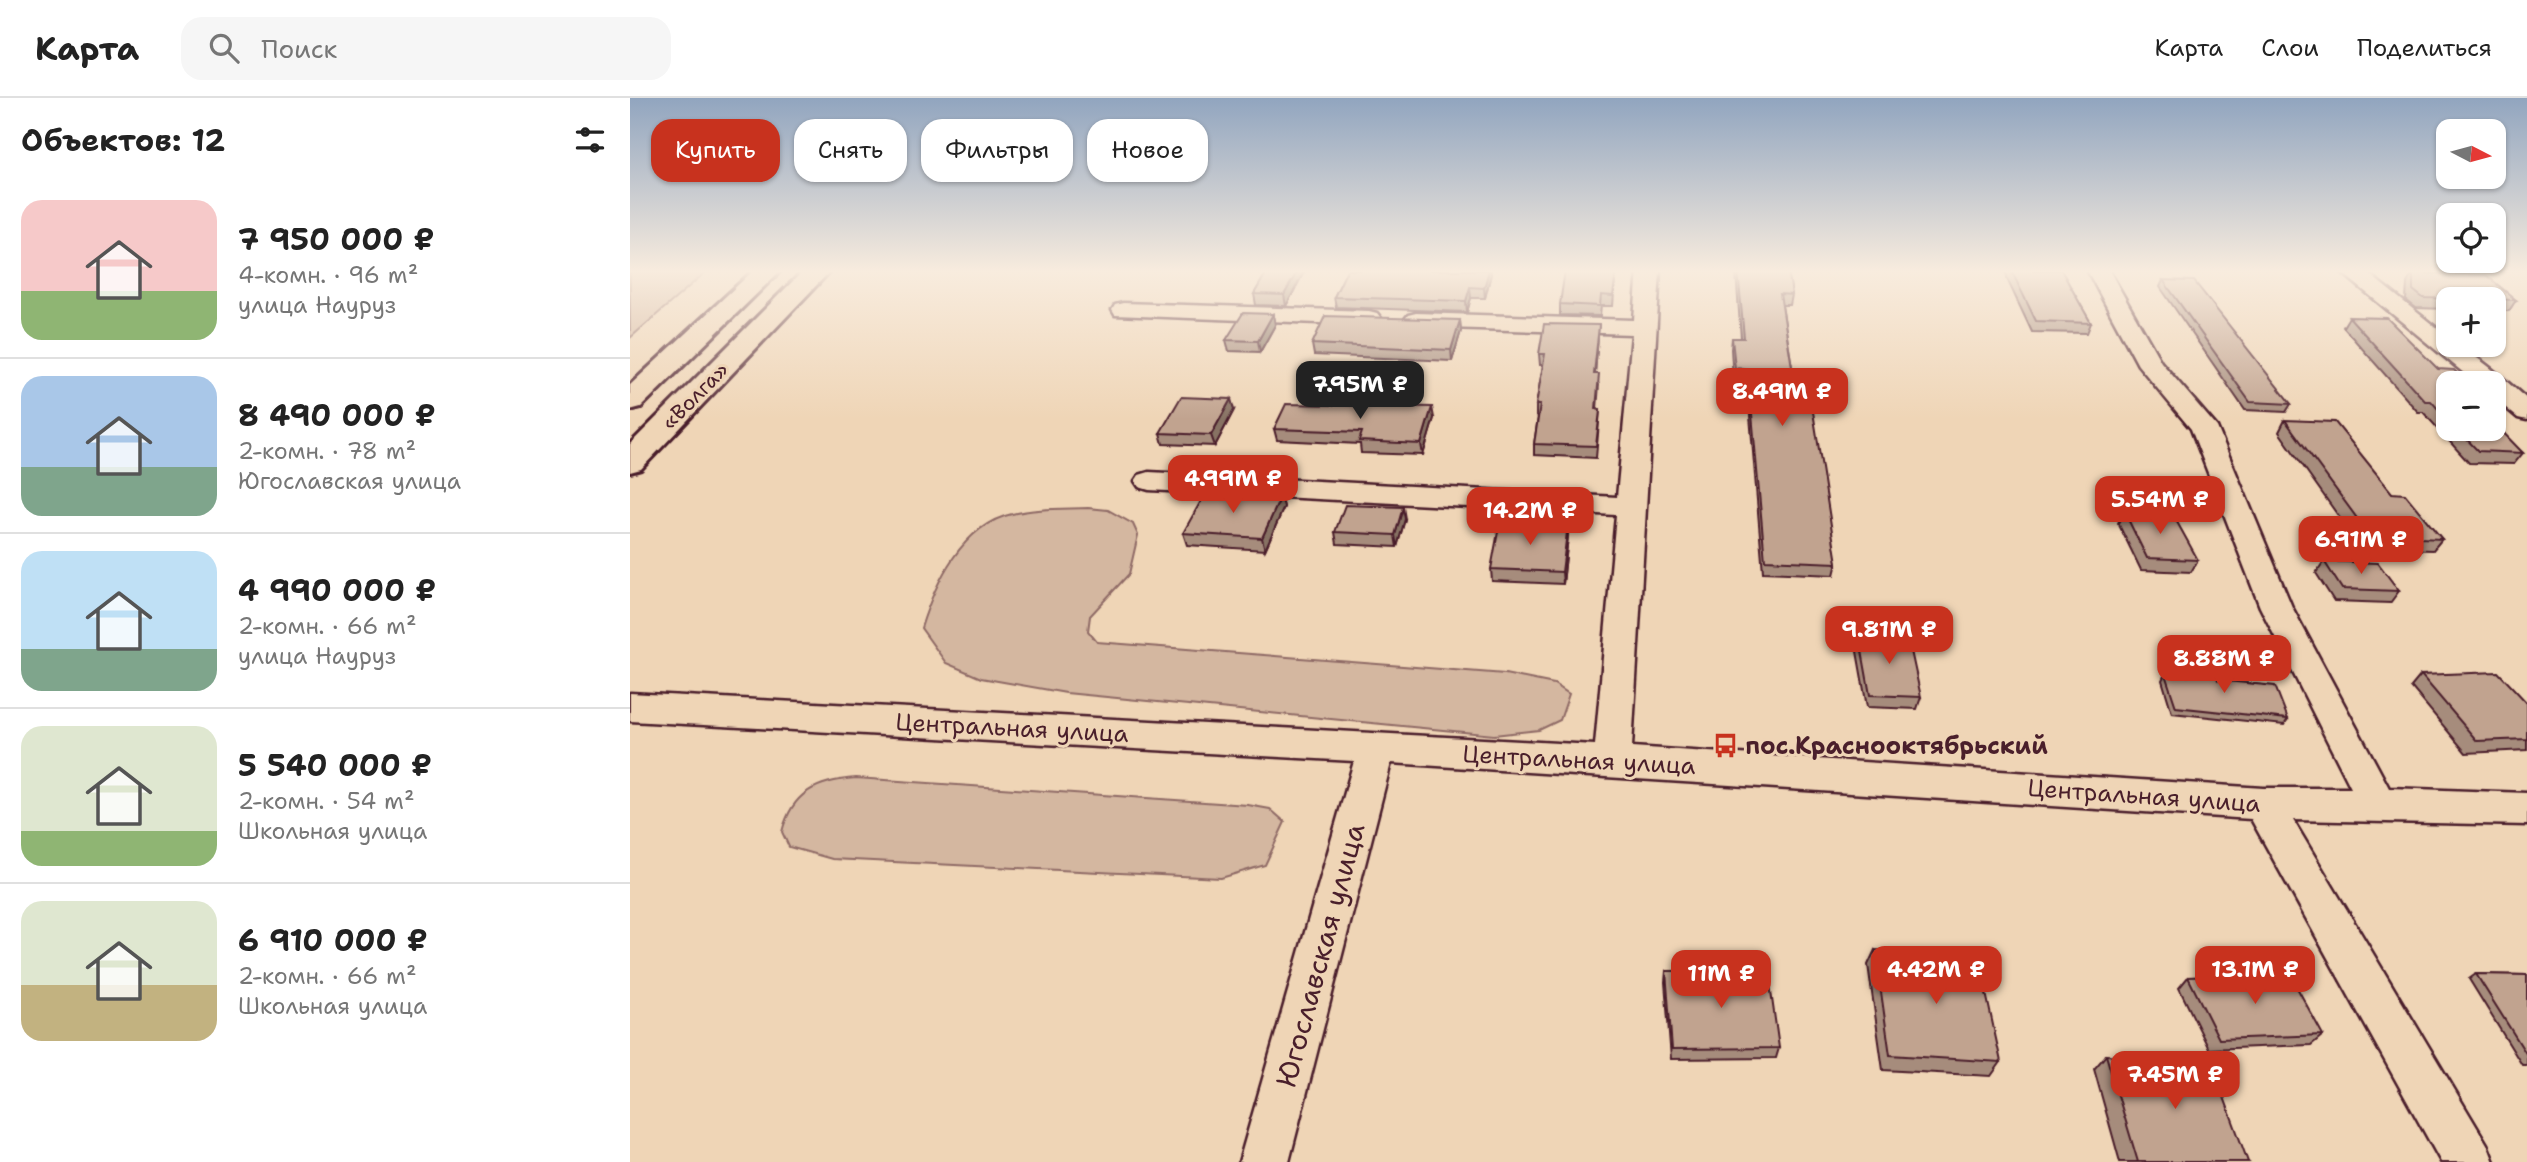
<!DOCTYPE html>
<html lang="ru">
<head>
<meta charset="utf-8">
<style>
	body { margin:0; font-family:"Shantell Sans",sans-serif; background:#f6f6f6; color:#222; height:100vh; display:flex; flex-direction:column; font-size:26px; white-space:nowrap }
	* { box-sizing:border-box; margin:0 }
	p { font-size:23px; color:#767676 }
	.icon { flex:none; width:38px; height:38px; fill:none; stroke:currentColor; stroke-width:2; stroke-linecap:round; stroke-linejoin:round }
	.map { position:relative; flex:1; overflow:hidden }
	.side { display:flex; flex-direction:column; background:#fff; width:630px }
	.side>* { flex:none }
	.banner { position:absolute; left:21px; top:21px; width:665px; height:63px; display:flex; gap:14px }
	.needle { width:46px; rotate:96deg }
	.tools { position:absolute; left:1806px; top:21px; display:grid; gap:14px }
	.tools a { display:grid; place-items:center; width:70px; height:70px; border-radius:14px; background:#fff; box-shadow:0 2px 5px #0004; font-size:35px }
	.price { position:absolute; translate:-50% -60px; padding:0 16px; border-radius:14px; background:#c8321e; color:#fff; font-size:23px; line-height:46px; filter:drop-shadow(0 2px 4px #0008) }
	.price::after { content:''; position:absolute; left:50%; top:42px; width:21px; height:16px; margin-left:-10px; background:inherit; clip-path:polygon(0 0,100% 0,50% 100%) }
	.price.active { background:#222; color:#fff }
	ul { padding:0; list-style:none }
	li { display:flex; align-items:center; gap:21px; height:175px; padding:0 21px }
	li+li { border-top:2px solid #e0e0e0 }
	li span { display:grid; place-items:center; flex:none; width:196px; height:140px; border-radius:21px; color:#555 }
	li>.icon { margin-inline-start:auto }
	span .icon { width:84px; height:84px; fill:#fffc; stroke-width:1 }
	li b { font-size:30px }
	h2 { display:flex; justify-content:space-between; align-items:center; height:84px; padding:0 21px; font-size:30px }
	.tag { padding:0 24px; border-radius:21px; background:#fff; box-shadow:0 2px 5px #0004; font-size:24px; line-height:63px }
	.tag.active { background:#c8321e; color:#fff }
	header { display:flex; align-items:center; gap:42px; box-sizing:border-box; height:98px; padding:0 35px; background:#fff; border-bottom:2px solid #e0e0e0 }
	header strong { font-size:33px }
	nav { display:flex; gap:38px; margin-inline-start:auto; font-size:24px }
	.search { width:490px; height:63px; background:#f6f6f6; display:flex; align-items:center; gap:18px; box-sizing:border-box; padding:0 24px; border-radius:21px; color:#767676; font-size:26px }
	main { display:flex; flex:1; min-height:0 }
	.map>svg:first-child { display:block }
	.green { fill:#d4b7a0; stroke:#8f6b66; stroke-width:2 }
	.lines { fill:none; stroke-linecap:round; stroke-linejoin:round }
	.minor-casing { stroke:#4a1f2b; stroke-width:5 }
	.highway-casing { stroke:#4a1f2b; stroke-width:6 }
	.minor { fill:#efd5b6; fill-rule:evenodd }
	.highway { fill:#efd5b6; fill-rule:evenodd }
	.wall { fill:#a68c7b; stroke:#4a1f2b; stroke-width:2 }
	.shaded-wall { fill:#877264; stroke:#4a1f2b; stroke-width:2 }
	.building { fill:#c1a38f; stroke:#4a1f2b; stroke-width:2 }
	.labels { text-anchor:middle; stroke-width:6; stroke-linejoin:round; paint-order:stroke }
	.far-street-label { font-size:21px; fill:#4a1f2b; stroke:#efd5b6 }
	.street-label { font-size:24px; fill:#4a1f2b; stroke:#efd5b6 }
	.poi-label { font-size:24px; font-weight:bold; fill:#4a1f2b; stroke:#efd5b6; text-anchor:start }
	.near-street-label { font-size:28px; fill:#4a1f2b; stroke:#efd5b6 }
</style>
</head>
<body>
<header>
<strong>Карта</strong>
<div class="search"><svg class="icon" aria-label="search" viewBox="0 0 24 24"><circle cx="10" cy="10" r="6"/><path d="M15 15l6 6"/></svg>Поиск</div>
<nav><a>Карта</a><a>Слои</a><a>Поделиться</a></nav>
</header>
<main>
<section class="side">
<h2>Объектов: 12<svg class="icon" aria-label="filters" viewBox="0 0 24 24"><path d="M4 7h16M4 17h16"/><circle cx="9" cy="7" r="2"/><circle cx="15" cy="17" r="2"/></svg></h2>
<ul>
<li><span style="background:linear-gradient(#f6c9c9 65%,#8fb573 0)"><svg class="icon" aria-label="home" viewBox="0 0 24 24"><path d="M3 11l9-7 9 7M6 9v11h12V9"/></svg></span><div><b>7 950 000 ₽</b><p>4-комн. · 96 m²</p><p>улица Науруз</p></div></li>
<li><span style="background:linear-gradient(#a9c7e8 65%,#7fa58c 0)"><svg class="icon" aria-label="home" viewBox="0 0 24 24"><path d="M3 11l9-7 9 7M6 9v11h12V9"/></svg></span><div><b>8 490 000 ₽</b><p>2-комн. · 78 m²</p><p>Югославская улица</p></div></li>
<li><span style="background:linear-gradient(#bfe0f5 70%,#7fa58c 0)"><svg class="icon" aria-label="home" viewBox="0 0 24 24"><path d="M3 11l9-7 9 7M6 9v11h12V9"/></svg></span><div><b>4 990 000 ₽</b><p>2-комн. · 66 m²</p><p>улица Науруз</p></div></li>
<li><span style="background:linear-gradient(#dfe7d0 75%,#8fb573 0)"><svg class="icon" aria-label="home" viewBox="0 0 24 24"><path d="M3 11l9-7 9 7M6 9v11h12V9"/></svg></span><div><b>5 540 000 ₽</b><p>2-комн. · 54 m²</p><p>Школьная улица</p></div></li>
<li><span style="background:linear-gradient(#dfe7d0 60%,#c2b280 0)"><svg class="icon" aria-label="home" viewBox="0 0 24 24"><path d="M3 11l9-7 9 7M6 9v11h12V9"/></svg></span><div><b>6 910 000 ₽</b><p>2-комн. · 66 m²</p><p>Школьная улица</p></div></li>
</ul>
</section>
<div class="map">
<svg width="1897" height="1064" viewBox="0 0 1897 1064">
	<rect width="100%" height="100%" fill="#efd5b6"/>
	<filter id="ink" filterUnits="userSpaceOnUse"><feTurbulence type="fractalNoise" baseFrequency=".0143" numOctaves="2"/><feDisplacementMap in="SourceGraphic" scale="14" xChannelSelector="R" yChannelSelector="G"/><feConvolveMatrix kernelMatrix="1 2 1 2 8 2 1 2 1" color-interpolation-filters="sRGB"/></filter>
	<g filter="url(#ink)">
		<path class="green" d="M0,172h78l-78,68z
			M458,410l20,2 25,14 5,11 -9,39 -39,42 -2,15 9,11 408,32 49,10 15,10 -9,26 -21,10 -45,5 -428,-42 -85,-15 -35,-15 -25,-35c14,-45 41,-103 91,-114 24,-6 51,-5 76,-6z
			M226,680l392,27 22,4 15,13 -20,43 -44,13 -389,-19 -43,-12 -7,-15c10,-40 35,-51 74,-54z"/>
		<g class="lines">
			<defs>
				<path id="minor" d="M1008,172h22l-28,477 631,41h88l-91,-181 -69,-178 -53,-64 -51,-95h22l52,92 56,65 75,180 97,181 138,5v32l-234,-5 194,324 7,18h-53l-190,-343 -860,-56 -102,399h-50l115,-401 -724,-40v-28l965,52 21,-230 -467,-25 -10,-3 -4,-6 4,-6 10,-3 468,25 15,-163 -216,-7 -8,-2 -4,-5 4,-5 8,-2 218,7z
					M1709,172h25l84,67v8c21,0 62,40 79,54v21l-9,-2 -24,-20v-15h-18z
					M493,205l246,8 8,2 4,5 -4,5 -8,2 -254,-10 -3,-5 3,-5z"/>
				<path id="highway" d="M124,172h27l-140,137 -11,3v-25z
					M174,172h27l-190,199 -11,3v-28z"/>
			</defs>
			<use href="#minor" class="minor-casing"/>
			<use href="#highway" class="highway-casing"/>
			<use href="#minor" class="minor"/>
			<use href="#highway" class="highway"/>
		</g>
		<path class="wall" d="M638,172h37l-19,36 -30,-1 -2,-11z
			M717,172h144v4l-6,24h-14l-4,14 -131,-5 -2,-10z
			M1094,172h64l4,25 -2,10h-8l12,74 43,184 -3,12 -71,-3 -16,-192h-14l-2,-31 1,-11h9l-5,-65 -12,-1z
			M1374,172h57l30,53 -4,10 -55,-1 -25,-53v-3z
			M1783,175l103,27 -7,11h-15v-12h-46v10l-32,-1 -10,-8 1,-17z
			M1533,182l128,124 -5,8 -41,-2 -85,-123z
			M985,183l-2,25h-12l-1,10 -40,-1v-11z
			M1719,219l89,52 10,14v46h46l29,24 -9,11 -45,-1 -46,-51h-5l-75,-85z
			M830,222l1,11 -9,30 -138,-6 -2,-11z
			M645,227l-15,27 -31,-1 -3,-11z
			M968,238l-3,38 4,11 -2,24 3,1 -4,48 -62,-3v-11l4,-27 -2,-1v-11l7,-40h-3l-1,-11z
			M604,312l-19,36 -52,-2 -3,-11z
			M804,320l-11,37 -62,-2 -1,-9 -83,-4 -3,-11z
			M1655,322l107,73 50,46 -9,11 -72,-2 -82,-116z
			M651,398l3,11 -19,43 -78,-5 -4,-12z
			M1494,413l74,49 -7,12 -50,-2 -23,-47z
			M775,421l-8,28 -60,-3 -2,-12z
			M938,438l-5,48 -71,-3 -1,-12z
			M1694,463l75,30 -9,12 -56,-2 -18,-28z
			M1229,536l62,63 -4,12 -50,-2 -11,-61z
			M1553,568l35,14 70,39 -4,6 -112,-12 -10,-33 3,-6 15,2 -1,-4z
			M1791,577l106,28v47l-61,3 -55,-66z
			M1245,852l126,112 -10,14 -108,-6 -15,-105z
			M1036,873l113,77 -3,10 -105,1 -6,-77z
			M1846,876l51,1v90h-5l-53,-86z
			M1558,879l135,58 -12,10 -102,4 -30,-61z
			M1476,957l142,107h-128l-26,-93z"/>
		<path class="shaded-wall" d="M668,172h7l-19,36 -2,-11z
			M859,172h2v4l-6,24 -1,-10z
			M840,189l1,11 -4,14 -1,-11z
			M643,216l2,11 -15,27 -2,-11z
			M830,222l1,11 -9,30 -1,-11z
			M969,227l-1,11 -4,49v-11z
			M601,301l3,11 -19,36 -4,-11z
			M802,309l2,11 -11,37 -2,-11z
			M651,398l3,11 -19,43 -3,-12z
			M773,409l2,12 -8,28 -2,-12z
			M938,426v12l-5,48 -1,-12z"/>
		<path class="building" d="M638,172h30l-14,25 -30,-1z
			M717,172h142l-5,18 -14,-1 -4,14 -132,-4z
			M935,172l51,1 -3,25 -12,-1 -1,11 -40,-2z
			M1108,172h50l4,25 -12,-1 14,85 14,1 29,183 -72,-3 -17,-191 -13,-1 -3,-30h12z
			M1381,172h50l30,53 -55,-2z
			M1783,175l73,2 30,25 -93,-2 -10,-8z
			M1533,182l31,1 97,123 -41,-2z
			M613,215l30,1 -15,27 -32,-1z
			M695,218l135,4 -9,30 -139,-6z
			M1719,219l38,1 51,51 16,1 13,13h-19v37l-17,-19h-6z
			M914,226l55,1 -5,49h5l-3,35 4,1 -4,36 -62,-2 6,-39h-4l9,-51h-6z
			M551,299l50,2 -20,36 -51,-2z
			M656,306l146,3 -11,37 -62,-3 3,-9 -88,-3z
			M1655,322l50,2 57,71 13,1 37,45 -72,-3z
			M1864,325l29,30 -45,-2 -21,-22h37z
			M576,394l75,4 -19,42 -79,-5z
			M715,407l58,2 -8,28 -60,-3z
			M1494,413l48,2 26,47 -51,-2z
			M870,423l68,3 -6,48 -71,-3z
			M1694,463l54,2 21,28 -57,-2z
			M1229,536l49,3 13,60 -51,-2z
			M1553,568l32,4 3,10 57,6 13,33 -112,-12 -11,-33 22,2z
			M1868,574l29,31v36l-50,2 -56,-66z
			M1245,852l103,6 23,106 -111,-7z
			M1138,872l11,78 -107,1 -6,-78z
			M1659,875l34,62 -104,4 -31,-62z
			M1846,876l51,1v80z
			M1476,957l105,7 37,100h-110z"/>
	</g>
	<linearGradient id="sky" x2="0" y2="1"><stop stop-color="#91a5bf"/><stop offset="0.54" stop-color="#f8ecde"/><stop offset="1" stop-color="#f8ecde" stop-opacity="0"/></linearGradient>
	<rect width="1897" height="321" fill="url(#sky)"/>
	<defs>
		<symbol id="bus-bare" viewBox="-9 -9 18 18"><path d="M-5-6H5V4H4V6H2V4H-2V6H-4V4H-5ZM-3.5-4V0h7V-4ZM-3.5 1.2v1.5H-2V1.2ZM2 1.2v1.5H3.5V1.2Z" fill="#c8321e" stroke="#efd5b6" stroke-width="2.5" paint-order="stroke"/></symbol>
	</defs>
	<g fill-rule="evenodd">
		<use href="#bus-bare" x="1078" y="630" width="35" height="35"/>
	</g>
	<g class="labels">
		<g class="far-street-label">
			<text transform="translate(65 298) rotate(-45)" y="7">«Волга»</text>
		</g>
		<g class="street-label">
			<text transform="translate(382 630) rotate(3)" y="8">Центральная улица</text>
			<text transform="translate(949 662) rotate(3)" y="8">Центральная улица</text>
			<text transform="translate(1514 698) rotate(4)" y="8">Центральная улица</text>
		</g>
		<g class="poi-label">
			<text x="1115" y="656">пос.Краснооктябрьский</text>
		</g>
		<g class="near-street-label">
			<text transform="translate(690 857) rotate(-75)" y="10">Югославская улица</text>
		</g>
	</g>
</svg>
<div class="tools">
<a><svg class="needle" viewBox="-14 -14 28 28"><path d="M0-13l5 13h-10z" fill="#e53935"/><path d="M0 13l5-13h-10z" fill="#767676"/></svg></a>
<a><svg class="icon" aria-label="locate" viewBox="0 0 24 24"><circle cx="12" cy="12" r="6"/><path d="M12 2v4M12 18v4M2 12h4M18 12h4"/></svg></a>
<a>+</a>
<a>−</a>
</div>
<b class="price active" style="left:730px;top:323px">7.95M ₽</b>
<b class="price" style="left:1152px;top:330px">8.49M ₽</b>
<b class="price" style="left:603px;top:417px">4.99M ₽</b>
<b class="price" style="left:1530px;top:438px">5.54M ₽</b>
<b class="price" style="left:900px;top:449px">14.2M ₽</b>
<b class="price" style="left:1731px;top:478px">6.91M ₽</b>
<b class="price" style="left:1259px;top:568px">9.81M ₽</b>
<b class="price" style="left:1594px;top:597px">8.88M ₽</b>
<b class="price" style="left:1306px;top:908px">4.42M ₽</b>
<b class="price" style="left:1625px;top:908px">13.1M ₽</b>
<b class="price" style="left:1091px;top:912px">11M ₽</b>
<b class="price" style="left:1545px;top:1013px">7.45M ₽</b>
<div class="banner">
<a class="tag active">Купить</a>
<a class="tag">Снять</a>
<a class="tag">Фильтры</a>
<a class="tag">Новое</a>
</div>
</div>
</main>
</body>
</html>
